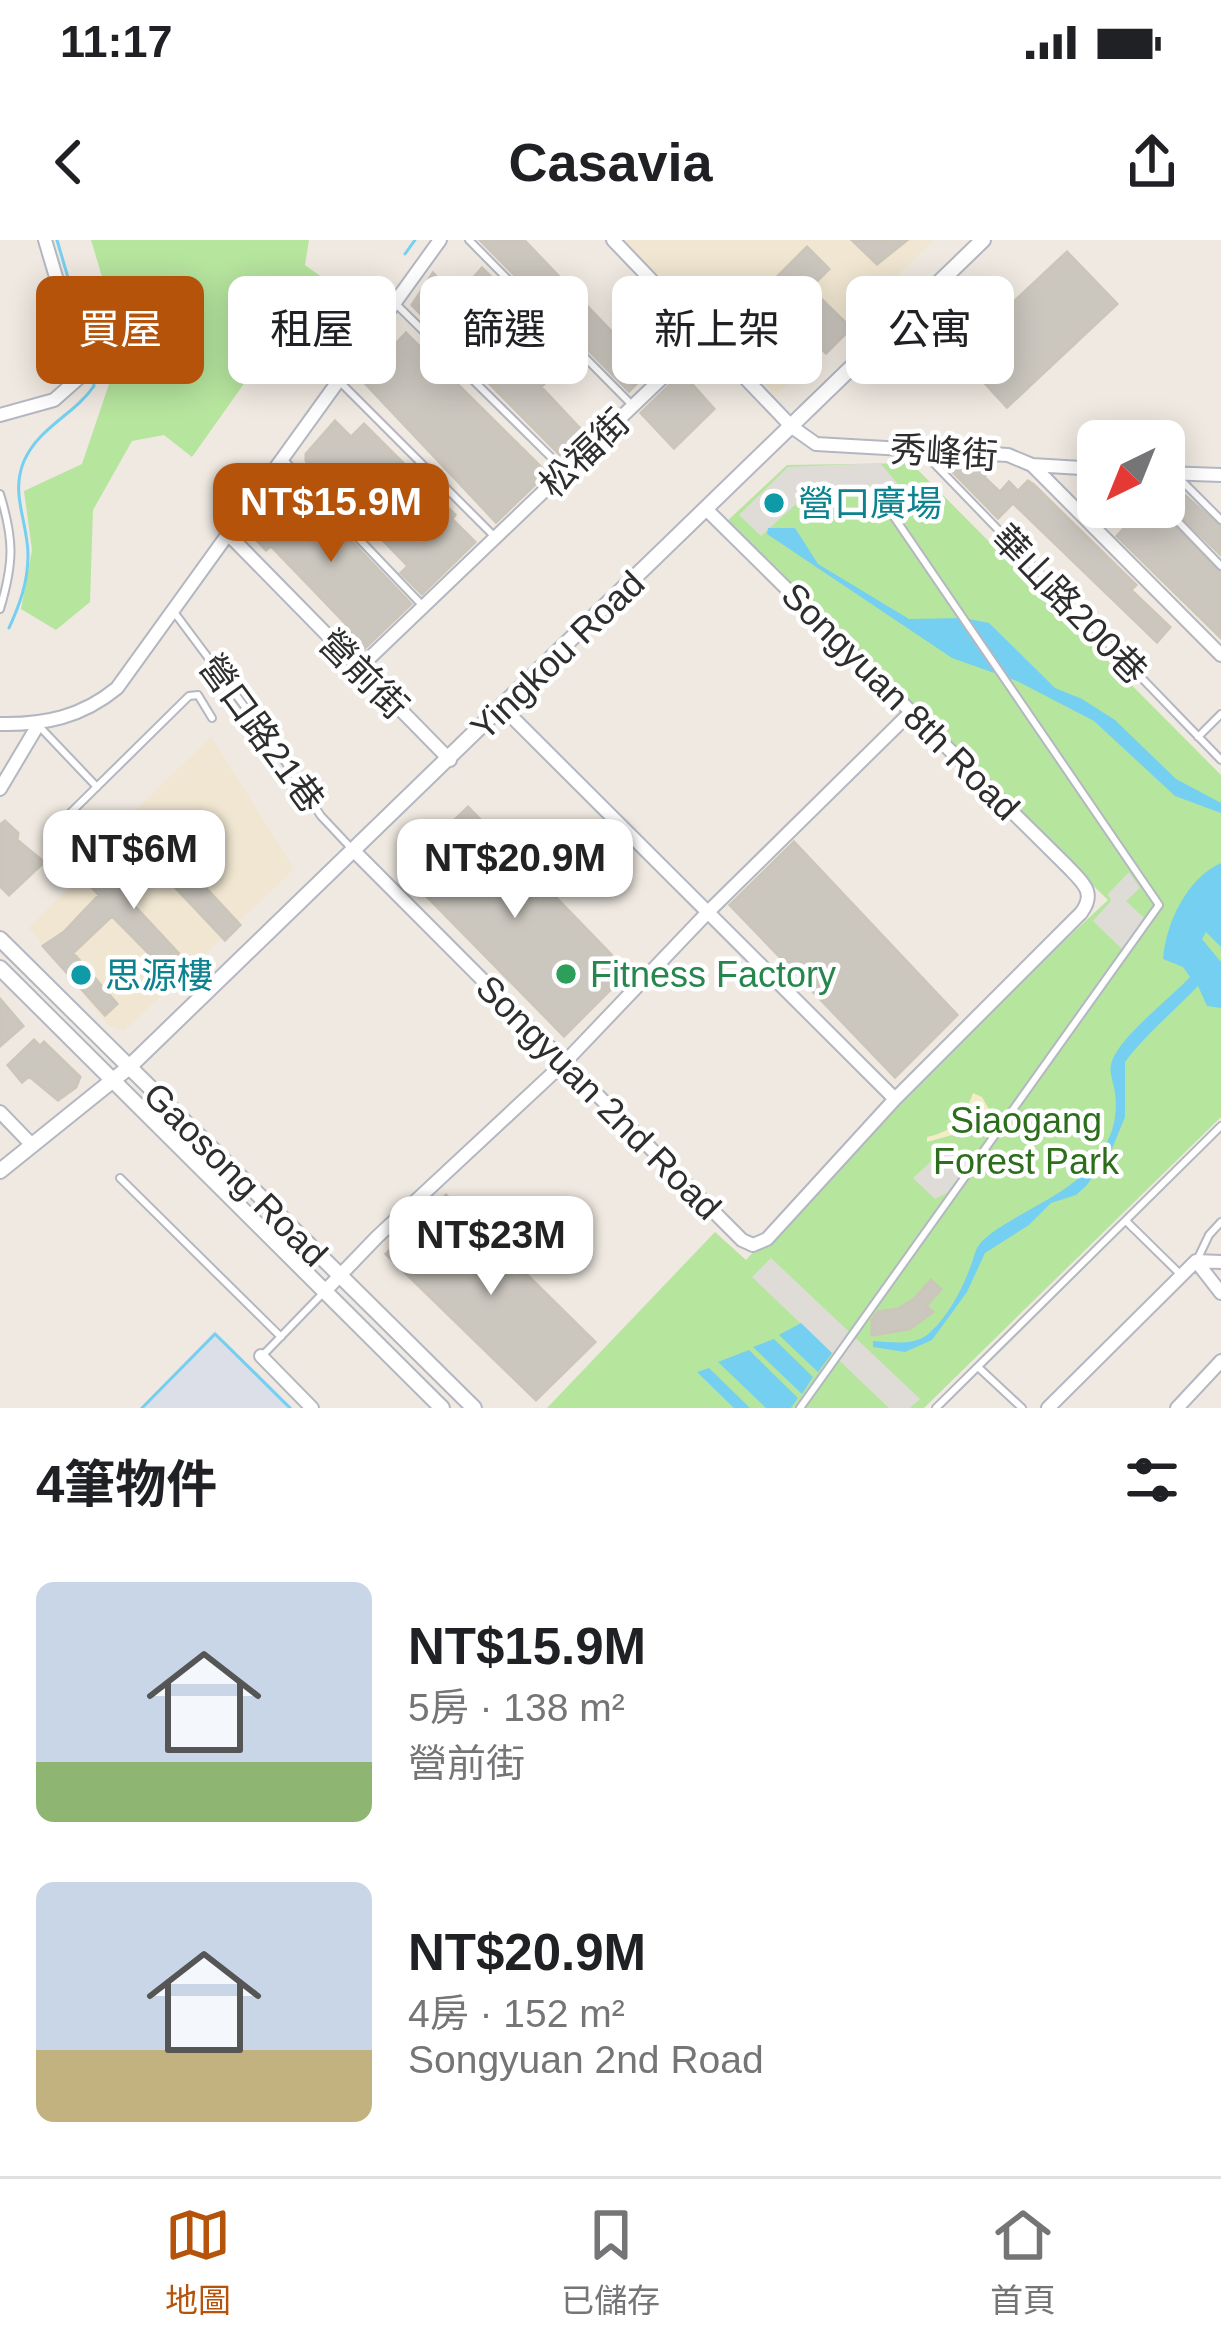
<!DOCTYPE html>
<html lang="zh-TW">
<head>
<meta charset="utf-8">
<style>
	body { margin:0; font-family:Helvetica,"Noto Sans TC",sans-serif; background:#f6f6f6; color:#202124; height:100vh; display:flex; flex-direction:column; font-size:45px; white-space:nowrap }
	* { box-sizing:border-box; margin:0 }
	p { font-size:39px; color:#757577 }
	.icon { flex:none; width:66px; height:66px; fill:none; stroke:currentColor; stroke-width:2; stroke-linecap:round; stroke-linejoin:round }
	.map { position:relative; height:1168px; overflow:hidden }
	.sheet { display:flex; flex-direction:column; background:#fff; flex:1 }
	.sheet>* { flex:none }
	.guide { position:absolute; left:36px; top:36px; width:1149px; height:108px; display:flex; gap:24px }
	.needle { width:78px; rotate:223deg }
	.controls { position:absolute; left:1077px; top:180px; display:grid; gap:24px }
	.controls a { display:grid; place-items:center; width:108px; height:108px; border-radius:18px; background:#fff; box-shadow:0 6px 30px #0003; font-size:60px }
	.price { position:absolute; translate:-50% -102px; padding:0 27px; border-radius:24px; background:#fff; color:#222; font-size:39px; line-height:78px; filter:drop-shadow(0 3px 6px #0008) }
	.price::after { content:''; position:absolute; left:50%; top:72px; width:36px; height:27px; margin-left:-18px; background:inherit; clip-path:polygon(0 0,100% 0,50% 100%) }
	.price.selected { background:#b45309; color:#fff }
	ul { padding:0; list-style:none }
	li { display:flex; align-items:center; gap:36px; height:300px; padding:0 36px }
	li span { display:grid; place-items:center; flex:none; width:336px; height:240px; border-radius:18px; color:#555 }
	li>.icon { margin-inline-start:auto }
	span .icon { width:144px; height:144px; fill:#fffc; stroke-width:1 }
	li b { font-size:51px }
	h2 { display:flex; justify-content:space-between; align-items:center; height:144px; padding:0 36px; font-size:51px }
	.chip { padding:0 42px; border-radius:18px; background:#fff; box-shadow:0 6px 30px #0003; font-size:42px; line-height:108px }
	.chip.selected { background:#b45309; color:#fff }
	.status { display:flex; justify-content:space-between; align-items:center; height:84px; padding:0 60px; background:#fff; direction:ltr }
	.status svg { height:33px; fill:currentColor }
	header { display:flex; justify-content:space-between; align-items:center; height:156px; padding:0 36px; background:#fff; font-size:54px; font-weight:700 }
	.dock { display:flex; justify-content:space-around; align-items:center; height:168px; border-top:3px solid #e0e0e0; background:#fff; font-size:33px; color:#757577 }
	.dock a { display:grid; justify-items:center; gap:6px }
	.dock .selected { color:#b45309 }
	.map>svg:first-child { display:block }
	.education { fill:#f0e6d1 }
	.airport { fill:#dcdee8 }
	.green { fill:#b6e59e }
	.sand { fill:#f3ecc5 }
	.plaza { fill:#dfdcd8 }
	.water { fill:#75cff0 }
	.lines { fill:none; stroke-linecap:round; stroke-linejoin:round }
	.stream { stroke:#75cff0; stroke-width:3 }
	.building { fill:#cbc7bf; stroke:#cbc5ba; stroke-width:3 }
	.service-casing { stroke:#b4b7c1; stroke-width:10 }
	.minor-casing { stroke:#b4b7c1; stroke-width:16 }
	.tertiary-casing { stroke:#b4b7c1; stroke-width:18 }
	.service { stroke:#fff; stroke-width:6 }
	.minor { stroke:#fff; stroke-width:12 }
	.tertiary { stroke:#fff; stroke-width:14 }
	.culture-dot { fill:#0f9aa8; stroke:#fff; stroke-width:4.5 }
	.leisure-dot { fill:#2e9e5b; stroke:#fff; stroke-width:4.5 }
	.labels { text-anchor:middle; stroke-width:9; stroke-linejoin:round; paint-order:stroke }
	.street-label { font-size:36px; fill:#2e2e2e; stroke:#fff }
	.culture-label { font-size:36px; fill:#0d838f; stroke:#fff; text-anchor:start }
	.leisure-label { font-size:36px; fill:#27864d; stroke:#fff; text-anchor:start }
	.park-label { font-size:36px; fill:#2c6e1b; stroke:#fff }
</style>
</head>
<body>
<div class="status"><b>11:17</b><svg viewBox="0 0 49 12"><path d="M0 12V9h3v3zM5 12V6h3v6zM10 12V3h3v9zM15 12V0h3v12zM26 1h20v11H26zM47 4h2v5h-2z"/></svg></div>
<header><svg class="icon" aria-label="back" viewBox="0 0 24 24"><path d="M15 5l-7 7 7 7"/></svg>Casavia<svg class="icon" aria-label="share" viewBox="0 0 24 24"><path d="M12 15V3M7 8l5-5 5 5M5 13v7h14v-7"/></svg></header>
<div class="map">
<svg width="1221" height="1168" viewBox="0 0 1221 1168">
	<rect width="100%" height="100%" fill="#efe9e1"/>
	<path class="education" d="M624,0h310l-158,155z
		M211,497l83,132 -170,162 -15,-5 -80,-98 51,-51 -3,-10z"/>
	<path class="airport" d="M215,1091l78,77h-153z"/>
	<path class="green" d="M91,0h218l-4,25 46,33 -32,60 -39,-25 -88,124 -28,-22 -32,6 -39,69 -3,92 -34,28 -35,-21 11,-59 -8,-59 58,-27 27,-80 -5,-39 11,-25z
		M911,223l310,312v342l-297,291h-377l168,-176 31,28 149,-161 213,-199 -385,-375 64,-60z"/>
	<path class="sand" d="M973,853l9,4 13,23 -7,10 -11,-12 -7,12 -43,12v-5c28,-6 37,-19 46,-44z"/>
	<path class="plaza" d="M880,223l18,21 -89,8 -48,44 -22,-21 49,-48z
		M1129,632l11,16 -14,13 18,17 -22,31 -29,-28 18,-20 -3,-7z
		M960,912l14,4 -27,37 -12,6 -22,-21 22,-20z
		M771,1018l149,141 -10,9h-21l-137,-131z"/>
	<path class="water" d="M768,288h27l23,36 91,55 55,-1 25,5 66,65 27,11 33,21 61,59 45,24v10l-46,-17 -81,-75 -77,-40 -65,-23 -185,-124z
		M1221,623v84l-15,-15 -4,7 19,23v46l-14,-2 -9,-20c-25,26 -52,48 -73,76v55l-16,39 -23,30 -10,9 -25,8 -22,22 -44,28 -18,39 -35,48 -27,12 -32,-5v-6c18,1 39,5 54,-6 20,-16 36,-47 44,-70 4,-10 4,-17 12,-25 38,-32 90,-44 117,-86 13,-19 18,-38 15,-61 -1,-9 -6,-20 -4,-28 5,-26 60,-67 79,-88l-7,-10 -20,-8c3,-36 24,-81 58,-96z
		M801,1083l31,30 -14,19 -39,-37z
		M774,1099l39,38 -11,17 -49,-47z
		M749,1110l49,48 -7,10h-25l-48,-46z
		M709,1128l41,40h-16l-37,-36z"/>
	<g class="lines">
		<path class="stream" d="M405,14l10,-14
			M9,388c11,-24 19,-46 19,-73 0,-33 -18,-61 -4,-94 15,-34 50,-46 70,-75l-6,-40 -31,-106
			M142,1168l73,-74 75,74"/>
	</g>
	<path class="building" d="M480,0h44l125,131 -20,20z
		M852,0h55l-30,24z
		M807,7l22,22 -19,19 41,40 -25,25 -62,-63z
		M1067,12l50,52 -110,103 -49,-53z
		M482,28l90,87 -31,32 46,49 -24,22 -151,-153 21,-32 23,25z
		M739,78l20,20 -14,13 -20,-20z
		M406,93l141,140 -51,49 -134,-142z
		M682,133l32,36 -40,39 -33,-35z
		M335,181l16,16 13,-13 91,91 -3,4 23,23 -53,52 -21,-21 7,-7 -102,-105v-7z
		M951,223l41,4 -8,10 16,15 9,-10 9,9 10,-10 6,4 102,100 -5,5 39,37 -13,15 -144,-139 -15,15 -51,-52z
		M295,242l116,122 -47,45 -20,-21 3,-3 -76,-79 -5,4 -17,-18z
		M1164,250l18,3 39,34v28l-57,-55z
		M1144,267h13l64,66v65l-104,-102z
		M468,567l160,165 -64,64 -162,-165z
		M5,581l13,12 -1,7 27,22 -35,33 -9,-9v-61z
		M138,587l34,35 5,-5 63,68 -15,15 -67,-71 -30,30 63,68 -15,14 -64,-65 -39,37 44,51 -12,11 -62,-69 21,-14 35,-37 -14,-15z
		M794,602l163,173 -62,62 -165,-172z
		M0,759l23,27 -23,20z
		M34,800l6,6 4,-4 36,35 -4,10 -18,13 -29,-24 -7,6 -14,-17z
		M446,955l149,147 -59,58 -150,-146z
		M931,1040l10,9 -15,17 7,6 -24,17 -37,6v-15l6,-8 20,-3 16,-10z"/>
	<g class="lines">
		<defs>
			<path id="service" d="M469,0l164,166
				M394,62l169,167
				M341,143l152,152
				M923,212l298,308
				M283,219l138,145
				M1177,236l44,44
				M0,254c14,46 14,68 0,115
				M1164,267l57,59
				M1097,290l23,-23
				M174,372l106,142 41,62 31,33
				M38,485l59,62
				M1198,497l23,-23
				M51,592l138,-136 9,-1 14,23
				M120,938l161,159
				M1126,981l53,52
				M1198,1018l11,-23 12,-13
				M264,1114l61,-63
				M978,1127l44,41
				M800,1168l359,-503 -282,-413
				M936,1168l285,-282"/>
			<path id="minor" d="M613,0l179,187 24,17 192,11 24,10 66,4
				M0,175l54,-15 26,-23 1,-16 -36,-121
				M1032,225l189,190
				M1164,233l57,2
				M229,295l221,225
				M358,429l348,-333
				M503,468l392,391
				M0,484c44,1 82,-7 117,-36l323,-448
				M0,549l38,-64
				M355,612l387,388 11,5 14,-6 128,-140 186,-186c16,-21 1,-31 -14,-47l-361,-357
				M0,872l32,33
				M1196,1021l25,32
				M1196,1021l25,1
				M325,1051l52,-54 189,-176 142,-149 203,-200
				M261,1116l51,52
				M1048,1168l148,-147
				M1177,1168l44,-47"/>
			<path id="tertiary" d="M0,699l474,469
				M0,728l442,440
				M0,931l128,-103 855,-828"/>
		</defs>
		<use href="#service" class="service-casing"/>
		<use href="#minor" class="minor-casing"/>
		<use href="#tertiary" class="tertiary-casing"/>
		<use href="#service" class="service"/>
		<use href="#minor" class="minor"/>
		<use href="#tertiary" class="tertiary"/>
	</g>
	<g class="culture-dot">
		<circle cx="774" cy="263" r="12"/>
		<circle cx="81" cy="735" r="12"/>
	</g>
	<circle class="leisure-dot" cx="566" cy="734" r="12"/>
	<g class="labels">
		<g class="street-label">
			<text transform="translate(944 212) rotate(4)" y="13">秀峰街</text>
			<text transform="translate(584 213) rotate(-44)" y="13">松福街</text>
			<text transform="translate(1070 364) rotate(46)" y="13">華山路200巷</text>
			<text transform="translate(557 415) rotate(-44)" y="13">Yingkou Road</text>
			<text transform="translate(364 434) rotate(45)" y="13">營前街</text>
			<text transform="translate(901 461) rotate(45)" y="13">Songyuan 8th Road</text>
			<text transform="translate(262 493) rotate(54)" y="13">營口路21巷</text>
			<text transform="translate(599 857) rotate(45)" y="13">Songyuan 2nd Road</text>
			<text transform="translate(236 934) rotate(45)" y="13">Gaosong Road</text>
		</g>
		<g class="culture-label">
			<text x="798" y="276">營口廣場</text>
			<text x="105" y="748">思源樓</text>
		</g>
		<g class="leisure-label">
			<text x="590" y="747">Fitness Factory</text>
		</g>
		<g class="park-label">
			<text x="1026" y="893">Siaogang<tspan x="1026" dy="41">Forest Park</tspan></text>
		</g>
	</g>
</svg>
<div class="controls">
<a><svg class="needle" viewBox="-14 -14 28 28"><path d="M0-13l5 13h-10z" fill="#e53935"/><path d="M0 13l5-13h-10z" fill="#757577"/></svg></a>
</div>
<b class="price selected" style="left:331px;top:325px">NT$15.9M</b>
<b class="price" style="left:134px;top:672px">NT$6M</b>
<b class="price" style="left:515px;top:681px">NT$20.9M</b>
<b class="price" style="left:491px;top:1058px">NT$23M</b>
<div class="guide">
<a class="chip selected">買屋</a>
<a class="chip">租屋</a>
<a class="chip">篩選</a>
<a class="chip">新上架</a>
<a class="chip">公寓</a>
</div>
</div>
<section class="sheet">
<h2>4筆物件<svg class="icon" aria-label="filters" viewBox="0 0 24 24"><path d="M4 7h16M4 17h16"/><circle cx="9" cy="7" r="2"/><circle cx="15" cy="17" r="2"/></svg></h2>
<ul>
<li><span style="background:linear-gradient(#c9d6e8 75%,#8fb573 0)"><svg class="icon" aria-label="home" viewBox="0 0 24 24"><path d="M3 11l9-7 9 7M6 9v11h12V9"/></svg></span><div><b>NT$15.9M</b><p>5房 · 138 m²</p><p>營前街</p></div></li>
<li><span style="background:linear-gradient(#c9d6e8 70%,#c2b280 0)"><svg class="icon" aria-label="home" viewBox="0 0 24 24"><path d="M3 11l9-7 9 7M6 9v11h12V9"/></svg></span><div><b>NT$20.9M</b><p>4房 · 152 m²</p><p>Songyuan 2nd Road</p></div></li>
</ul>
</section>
<nav class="dock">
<a class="selected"><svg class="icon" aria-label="map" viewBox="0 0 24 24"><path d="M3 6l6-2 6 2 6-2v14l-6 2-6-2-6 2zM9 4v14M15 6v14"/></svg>地圖</a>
<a><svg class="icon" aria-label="saved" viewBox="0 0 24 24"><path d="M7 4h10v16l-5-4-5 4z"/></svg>已儲存</a>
<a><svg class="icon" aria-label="home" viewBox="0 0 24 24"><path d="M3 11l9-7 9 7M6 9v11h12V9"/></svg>首頁</a>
</nav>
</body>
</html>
